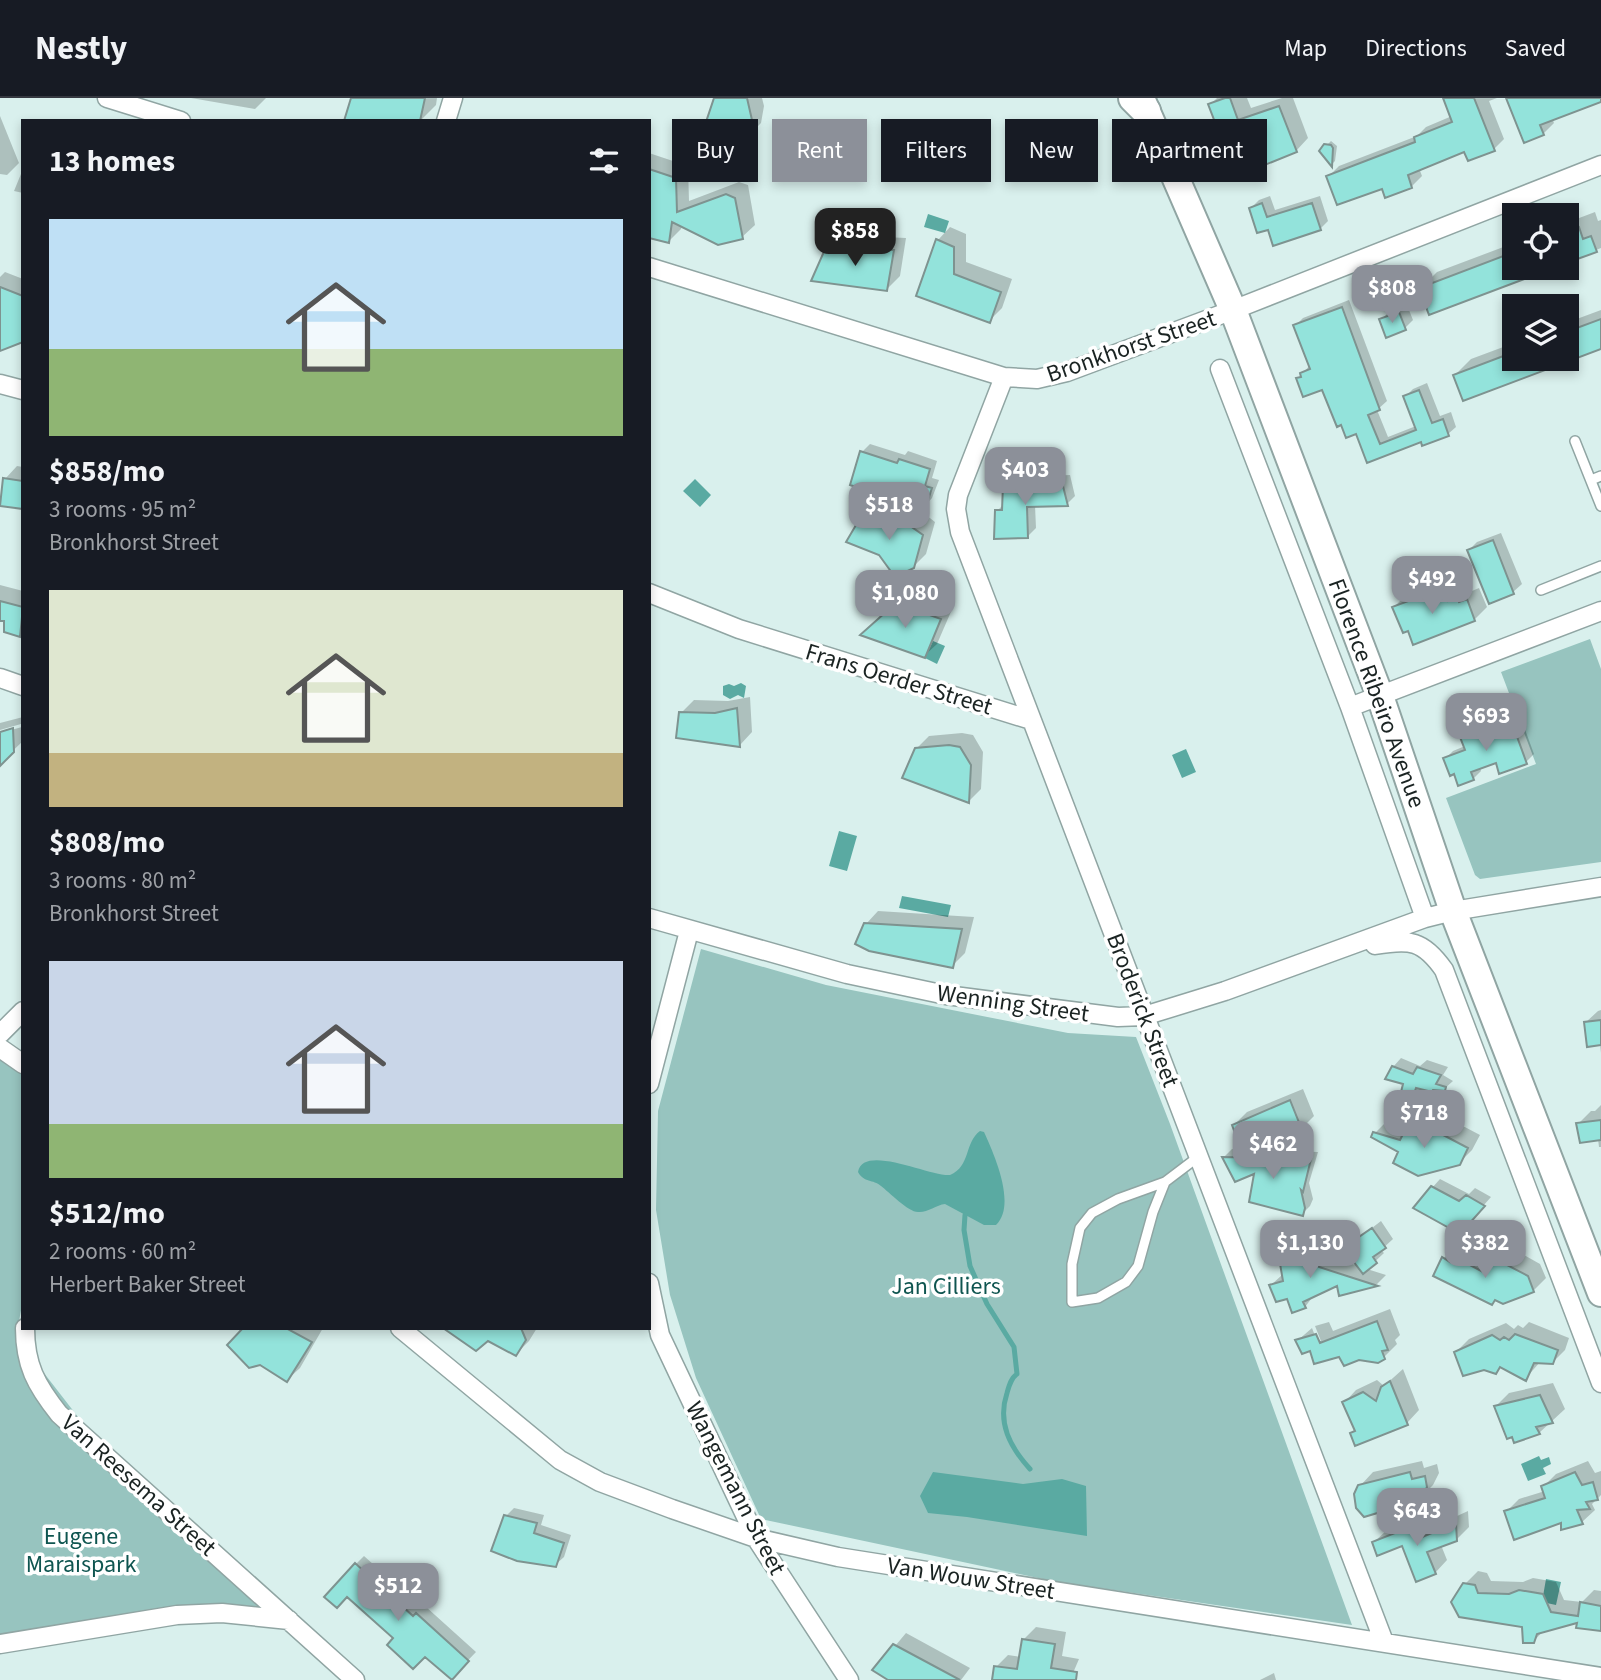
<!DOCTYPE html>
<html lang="en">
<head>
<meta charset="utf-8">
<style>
	body { margin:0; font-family:"Source Sans 3",sans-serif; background:#20242c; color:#f1f3f6; height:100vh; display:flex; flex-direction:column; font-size:26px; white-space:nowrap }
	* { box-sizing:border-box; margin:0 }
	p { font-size:23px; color:#9ea1a6 }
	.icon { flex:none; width:38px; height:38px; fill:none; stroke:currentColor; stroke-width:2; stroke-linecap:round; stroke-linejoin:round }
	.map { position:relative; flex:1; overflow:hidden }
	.drawer { position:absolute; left:21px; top:21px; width:630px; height:1211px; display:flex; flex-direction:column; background:#171b24; border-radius:0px; box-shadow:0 4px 10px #0003 }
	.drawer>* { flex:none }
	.hud { position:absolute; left:672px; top:21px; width:665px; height:63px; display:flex; gap:14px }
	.tools { position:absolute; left:1502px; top:105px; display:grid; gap:14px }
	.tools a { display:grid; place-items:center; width:77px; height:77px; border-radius:0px; background:#171b24; box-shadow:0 4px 10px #0003; font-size:35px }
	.price { position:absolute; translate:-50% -60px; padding:0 16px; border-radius:14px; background:#8c9099; color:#fff; font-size:23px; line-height:46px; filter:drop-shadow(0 2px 4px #0008) }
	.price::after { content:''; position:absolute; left:50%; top:42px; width:21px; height:16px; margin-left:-10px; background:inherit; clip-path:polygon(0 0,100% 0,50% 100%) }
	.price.selected { background:#222; color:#fff }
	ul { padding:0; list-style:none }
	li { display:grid; align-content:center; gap:14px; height:371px; padding:0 28px }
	li span { display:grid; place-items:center; height:217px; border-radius:0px; color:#555 }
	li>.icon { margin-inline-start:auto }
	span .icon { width:126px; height:126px; fill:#fffc; stroke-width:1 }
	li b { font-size:30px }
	h2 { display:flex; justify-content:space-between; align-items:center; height:84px; padding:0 28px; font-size:30px }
	.tag { padding:0 24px; border-radius:0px; background:#171b24; box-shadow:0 4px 10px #0003; font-size:24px; line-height:63px }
	.tag.selected { background:#8c9099; color:#fff }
	header { display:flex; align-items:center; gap:42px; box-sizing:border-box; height:98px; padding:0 35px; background:#171b24; border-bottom:2px solid #363941 }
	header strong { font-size:33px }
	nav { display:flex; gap:38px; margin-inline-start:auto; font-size:24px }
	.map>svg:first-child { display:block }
	.green { fill:#97c4bf }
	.water { fill:#5aaaa2 }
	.shadow { fill:#0003 }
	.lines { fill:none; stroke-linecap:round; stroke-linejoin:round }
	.stream { stroke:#5aaaa2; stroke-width:5 }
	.building { fill:#93e3db; stroke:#7e9390; stroke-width:2 }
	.service-casing { stroke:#90a5a3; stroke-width:12 }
	.minor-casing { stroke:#90a5a3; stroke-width:21 }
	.secondary-casing { stroke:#90a5a3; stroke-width:30 }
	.primary-casing { stroke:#90a5a3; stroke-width:32 }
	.service { stroke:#fff; stroke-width:9 }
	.minor { stroke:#fff; stroke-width:18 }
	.secondary { stroke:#fff; stroke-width:26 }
	.primary { stroke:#fff; stroke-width:28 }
	.labels { text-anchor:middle; stroke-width:7; stroke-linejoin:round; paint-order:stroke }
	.street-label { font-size:24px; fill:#1a2322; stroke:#fff }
	.park-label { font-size:24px; fill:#0f5550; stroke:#fff }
</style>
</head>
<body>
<header>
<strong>Nestly</strong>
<nav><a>Map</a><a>Directions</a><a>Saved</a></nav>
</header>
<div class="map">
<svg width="1601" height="1582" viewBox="0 0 1601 1582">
	<rect width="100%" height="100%" fill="#d9f0ed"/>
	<path class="green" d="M1590,541l11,30v193l-121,17 -5,-4 -29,-77 90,-34 -35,-92z
		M701,851l125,36 242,48 68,4 34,87 182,501 -300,-44 -291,-62 -65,-141 -26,-83 -14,-85 2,-99z
		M0,952l23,14v236l-7,37 121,156 123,113 -260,35z"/>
	<path class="water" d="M722,64l23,8 -5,11 -22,-8z
		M928,116l21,7 -4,12 -21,-6z
		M695,381l16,16 -11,12 -17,-16z
		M933,543l12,5 -8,18 -12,-6z
		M741,585l5,3 -2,12 -6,-3 -8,4 -7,-4v-9l6,-2 5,2z
		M1186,651l10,23 -14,6 -10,-23z
		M839,733l18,5 -10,35 -18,-5z
		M902,798l49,9 -3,12 -49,-9z
		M980,1033l4,1c10,22 33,73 12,93h-12l-39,-21c-9,1 -18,9 -27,8 -10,0 -29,-20 -37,-26 -8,-7 -17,-3 -23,-14 5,-29 73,5 92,3 21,-9 14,-32 30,-44z
		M1539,1358l2,4 8,-3 2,7 -8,4 3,6 -18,7 -7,-17z
		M933,1374l90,12 39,-5 24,7 1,50 -120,-19 -39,-4 -8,-17z
		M1546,1481l15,3 -5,23 -14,-3z"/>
	<path class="shadow" d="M191,0h75l-11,11z
		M352,0h85l-1,7 -16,16h-12z
		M716,0h46l2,8 -3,17 -13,13z
		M1217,0h30l4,10 31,-10h11l15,40 -12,13 -72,-25 -14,-21z
		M1445,0h52l-8,3 15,38 -10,10 -29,1 -46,18 3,8 -10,10 -26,10 -3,-10 -55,-9 11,-11 78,-30 9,-9 26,-11z
		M1508,0h83l-39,20 2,5 -11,11z
		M0,18l19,47 -12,12 -7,-1z
		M1331,43l6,5 -2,15 -3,3 -11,-13z
		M649,55l39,13 1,35 50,-19 9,3 7,40 -13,12 -60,-12 -1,4 -12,12 -20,-5z
		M23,71v24l-9,-2z
		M1270,98l5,14 45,-14 8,25 -8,8 -51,-1 -18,-20 8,-8z
		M1595,114l3,9 3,-1v28l-35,14v-39z
		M950,129l16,7v28l46,17 -10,29 -13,13 -70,-26 19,-55z
		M841,137l65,3 -6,38 -13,13 -59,-41z
		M1514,145v25h36l-120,45 -9,-25 16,-16z
		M5,174l18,7v61l-23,9v-72z
		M1349,202l38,101 -10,9 11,27 28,-11 -11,-29 8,-8 14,-6 13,33 11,-4 5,15 -8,7 -26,6 -54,21 -11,-29 -34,-44 -25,-9 12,-14 -15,-39 8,-8z
		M1407,207l6,15 -8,8 -24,-8 8,-8z
		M1601,212v37l-137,52 -9,-24 16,-16 43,-16v16h52v-36z
		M870,346l35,11 3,-4 29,10 -5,17 7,2 -7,18 -8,9 -62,-55z
		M17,368l6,1v40l-18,-28z
		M1070,377l5,21 -8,8 -32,1 1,23 -8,8 -31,-25 7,-7 1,-19 8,-8z
		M908,403l27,21 -9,32 -13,13 -56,-41 14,-14z
		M1501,435l21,51 -9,8 -23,10 -21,-52 8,-8z
		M1456,478l5,14 9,-4 2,5 7,-3 8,19 -13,13 -65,9 -15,-22 13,-13z
		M0,487l23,6v40l-4,4 -13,-16h-6z
		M910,494l43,15 -16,37 -13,12 -49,-33z
		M750,599l2,35 -12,13 -59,-32 13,-13 34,1z
		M1506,617l1,6 13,-5 14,38 -8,8 -29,-1 -17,6 1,4 -8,8 -18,-7 -10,-13 8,-8 12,-5 -3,-9 8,-8z
		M23,619v24l-23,22v-30l22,-6 -1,-3 -21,6v-7z
		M962,635l11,2 10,17 -2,37 -12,12 -53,-52 13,-13z
		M878,813l96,6 -9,36 -13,13 -86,-42z
		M1601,912v43l-1,-9 -15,-21 13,-12z
		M1401,960l19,8 7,-6 21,7 -5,8 10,6 -9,8 -24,-1 -9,10 -6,-15 -12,-16z
		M1303,991l11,27 -13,13 -50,21 67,2 -9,31 4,16 -3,7 -8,8 -45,-43 -21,9 -12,-23 8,-8h11l-9,-24 13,-13z
		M1601,1007v42h-2l-1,-8 -20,-15 13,-13h4z
		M1425,1008l55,29 -8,15 -13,13 -58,-11 -26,-19 12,-12 22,5z
		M1440,1081l29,15 6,-6 16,9 -24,27 -35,-36z
		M1381,1123l12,18 -12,11 3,3 -17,16 19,6 -9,9 -36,10 -3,-10 -24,11 -9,12 -34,-22 11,-10 -1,-16 11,-11 32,-13 5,22 30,9 -13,-18z
		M1468,1147l25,13 13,-13 34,19 6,14 -13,13 -98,-16 9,-17 12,-12 7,3z
		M1390,1211l10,26 -5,5 2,4 -13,13 -44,-2 -29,-6 -14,-8 15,-13 5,13h4l-6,-15 14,-4 4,9z
		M1529,1224l40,16 -4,12 -13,13 -12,-1 -14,16 -24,-12 -7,6 -39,-20 13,-13 37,-16 8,6 4,-4 5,3z
		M245,1230h78l-23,40 -13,12z
		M461,1230h76l-8,13 -13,13 -29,-15z
		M1403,1271l16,41 -12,13 -55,10 4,-4 -12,-26 12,-13 21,-10 7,6z
		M1553,1285l12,26 -26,24 -43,-27 13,-13z
		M1422,1363l2,7 13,-4 2,9 -6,12 -13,13 -60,-12 13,-14z
		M1588,1363l7,12 6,-2v24l-9,9 3,6 -13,12 -76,-10 13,-13 26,-8 -2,-4 13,-13z
		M514,1410l30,7 -3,10 30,10 -7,22 -9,8 -49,-49z
		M1468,1413l1,16 -13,13 -15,5 6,15 -12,13 -32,-29 -29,-2 13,-12 41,-16 5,13z
		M364,1458l59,53 2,-3 51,46 -25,26 -26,-23 -29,-17 -40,-74z
		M1478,1473l9,2 4,8 32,1 10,-4 23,4 8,18 18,2 12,-12 7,1v38l-22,-8 -35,9 -10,11 -10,-15 -59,-42z
		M1036,1529l30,5 -4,24 17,3 -9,21h-76l2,-13 12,-12 13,2 3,-18z
		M906,1535l64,35 -9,12h-69l-17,-10z
		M1274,1575l2,7h-16z"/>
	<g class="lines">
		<path class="stream" d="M965,1117l-1,15 6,36 17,38 27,43 3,27c-6,4 -8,12 -10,19 -10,30 3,54 23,76"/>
	</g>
	<path class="building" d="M351,0h74l-5,23h-76z
		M714,0h33l5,22 -4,18 -42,-16z
		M1225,0h5l8,22 41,-14 18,46 -55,22 -19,-46 -5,2 -10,-26z
		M1443,0h31l21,53 -27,10 -4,-9 -56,23 4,13 -27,10 -3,-9 -45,16 -11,-29 89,-34 -1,-5 38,-15z
		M1506,0h95v4l-61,23 4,10 -20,8z
		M1324,46l7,1 2,3 -1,19 -13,-16z
		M649,71l27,9 1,34 49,-18 9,4 8,41 -25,6 -46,-23 -3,21 -20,-5z
		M1262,105l5,14 45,-14 9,27 -48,16 -5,-16 -11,3 -8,-25z
		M1579,129l4,12 8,-3 6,16 -31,11v-31z
		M936,141l18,8v27l47,18 -11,31 -74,-27z
		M826,149l68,3 -7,41 -76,-10z
		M1514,154v16l37,1 -122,46 -10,-27z
		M0,189l23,9v46l-23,9z
		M1342,209l38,103 -12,5 12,29 36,-14 -13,-34 16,-6 13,33 11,-4 6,17 -27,10 -1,-4 -54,21 -11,-29 -10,4 -5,-13 -4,2 -15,-37 -19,7 -7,-19 5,-1 -1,-4 10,-4 -17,-44z
		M1399,214l7,18 -20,8 -7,-19z
		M1601,221v30l-138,52 -10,-26 61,-23v7h52v-27z
		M860,353l37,12 2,-4 31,10 -5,17 7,2 -7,21 -75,-24z
		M3,380l20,3v28l-23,-3z
		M1062,384l6,24 -41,1 1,31 -34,1 1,-29h7l1,-25z
		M893,416l30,21 -9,33 -19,9 -16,-22 -33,-13 10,-17z
		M1493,442l21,54 -25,10 -22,-54z
		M1443,490l5,13 9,-3 2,4 8,-3 8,22 -62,24 -5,-14 -5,2 -11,-26z
		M0,503l23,6 -3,30 -16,-5v-11h-4z
		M896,505l45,16 -16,39 -65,-23z
		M737,610l3,39 -64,-9 3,-26 36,1z
		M1497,624l2,6 13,-5 15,41 -28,10 -3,-11 -25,9 3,8 -16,6 -4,-12 -4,2 -7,-18 22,-8 -5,-13z
		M13,630l1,24 -14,14v-34z
		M949,647l11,2 11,18 -2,38 -67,-25 13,-30z
		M864,825l98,6 -9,39 -84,-17 -14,-7z
		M1601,922v25l-14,2 -3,-25z
		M1392,968l21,8 4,-7 24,8 -5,9 10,3 -1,4 -12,-1 -1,2 -16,-4 -4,12 -12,-4 3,-12 -18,-5z
		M1290,1002l12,30 -59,25 -11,-30z
		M1411,1020l57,30 -8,17 -42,11 -25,-13 5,-11 -27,-15 2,-5 27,8z
		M1601,1022v20l-21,3 -4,-20z
		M1222,1059l89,2 -8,33 -2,-2 4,18 -2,8 -54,-14 5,-28 -19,8z
		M1431,1088l28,15 7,-6 19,11 -25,28 -47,-26z
		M1372,1130l14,20 -13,9 4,6 -14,11 -20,-26z
		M1314,1146l5,23 59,19 -39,10 -2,-10 -34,16 3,6 -14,5 -5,-14 -11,3 -7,-17 14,-4 -4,-23z
		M1453,1158l30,16 9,-15 36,19 6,16 -31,12 -8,-4 -3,5 -59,-29 9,-19 8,5z
		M1377,1223l11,29 -6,1 3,8 -7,4 -19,-3 -15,6 -5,-9 -25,7 -4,-13 -8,3 -7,-14 21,-6 4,9z
		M243,1230h43l26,14 -25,40 -27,-17 -11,3 -22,-23z
		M443,1230h78l5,12 -10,16 -28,-15 -12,10z
		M1515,1236l43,16 -5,14 -19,-1 -8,18 -26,-14 -4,7 -12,-4 -21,6 -9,-24 38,-17 8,5 4,-3 5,3z
		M1390,1283l18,44 -53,21 -5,-13 5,-2 -13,-29 21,-10 13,9 5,-14z
		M1540,1297l13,28 -17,4 4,7 -26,9 -2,-6 -5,2 -13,-33z
		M1410,1374l2,7 13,-3 2,11 -6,13 -57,17 -8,-9 -2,-14 4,-9z
		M1575,1374l7,13 11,-3 5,18 -12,2 4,7 -13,1 6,14 -22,6v-7l-47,17 -10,-29 41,-13 -4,-12z
		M504,1417l33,8 -3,10 30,10 -8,24 -39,-6 -26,-10z
		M1456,1425l1,18 -30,11 9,22 -20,8 -14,-36 -25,10 -5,-14 43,-17 5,13z
		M355,1465l58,53 3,-3 53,48 -17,19 -27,-23 -12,12 -26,-24 6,-7 -46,-41 -10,11 -13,-11z
		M1463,1485l12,2 3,8 31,1 10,-4 24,4 8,18 27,4 2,-14 21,4v25l-25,-3 1,-5 -40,11 -3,9h-11l-1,-16 -63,-10 -8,-15z
		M1022,1541l33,5 -4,24 26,4 -1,8h-84l2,-14 23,3z
		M893,1546l67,36h-72l-16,-10z"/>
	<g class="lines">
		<defs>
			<path id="service" d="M1575,343l26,65
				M1591,382l10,-4
				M1541,492l60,-24
				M1165,1084l-12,30 -15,54 -12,16 -28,16 -26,4v-38l8,-36 12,-15 26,-14 47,-17 33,-25"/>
			<path id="minor" d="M107,0l74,23
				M446,23l7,-23
				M649,169l355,110 33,2 30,-7 166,-62 368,-145
				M1220,271l130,338 75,211
				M1004,279l-46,118 -2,14 4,23 424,1110
				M0,286l23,6
				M649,495l90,36 292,91
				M0,580l23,8
				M1350,609l251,-96
				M649,820l198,56 99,21 172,22 26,-1 81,-25 200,-73 28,-7 148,-24
				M1375,847c35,-6 48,-5 69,25l157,413
				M0,936l23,-23
				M0,950l23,16
				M649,986l40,-153
				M649,1185l11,52 96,203 93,142
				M25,1230c0,37 11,57 34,86l296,266
				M400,1230l160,132 40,22 72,27 84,29 82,19 763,120
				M0,1546l177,-29 45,-2 67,7"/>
			<path id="secondary" d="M1141,0l92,212 147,386 73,215 148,382"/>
			<path id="primary" d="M1133,0l13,13"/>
		</defs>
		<use href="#service" class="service-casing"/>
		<use href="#minor" class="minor-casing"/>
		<use href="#secondary" class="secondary-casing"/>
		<use href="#primary" class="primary-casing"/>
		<use href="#service" class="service"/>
		<use href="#minor" class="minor"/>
		<use href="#secondary" class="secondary"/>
		<use href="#primary" class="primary"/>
	</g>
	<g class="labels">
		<g class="street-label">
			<text transform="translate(1131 248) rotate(-19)" y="8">Bronkhorst Street</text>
			<text transform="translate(899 581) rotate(17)" y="8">Frans Oerder Street</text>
			<text transform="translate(1377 595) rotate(70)" y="8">Florence Ribeiro Avenue</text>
			<text transform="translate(1013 905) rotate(8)" y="8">Wenning Street</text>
			<text transform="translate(1143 912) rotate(69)" y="8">Broderick Street</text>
			<text transform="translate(139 1387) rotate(42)" y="8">Van Reesema Street</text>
			<text transform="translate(736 1390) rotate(63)" y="8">Wangemann Street</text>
			<text transform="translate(971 1480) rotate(9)" y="8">Van Wouw Street</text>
		</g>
		<g class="park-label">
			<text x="946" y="1196">Jan Cilliers</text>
			<text x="81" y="1446">Eugene<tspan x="81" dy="28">Maraispark</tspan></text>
		</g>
	</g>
</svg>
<div class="tools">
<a><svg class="icon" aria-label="locate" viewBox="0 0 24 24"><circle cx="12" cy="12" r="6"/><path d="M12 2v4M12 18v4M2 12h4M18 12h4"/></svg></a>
<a><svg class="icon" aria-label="layers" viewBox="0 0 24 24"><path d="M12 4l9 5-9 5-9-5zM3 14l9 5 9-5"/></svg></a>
</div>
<b class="price selected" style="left:855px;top:170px">$858</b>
<b class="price" style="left:1392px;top:227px">$808</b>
<b class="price" style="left:1025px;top:409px">$403</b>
<b class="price" style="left:889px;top:444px">$518</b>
<b class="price" style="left:1432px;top:518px">$492</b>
<b class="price" style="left:905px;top:532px">$1,080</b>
<b class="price" style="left:1486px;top:655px">$693</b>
<b class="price" style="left:1424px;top:1052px">$718</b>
<b class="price" style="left:1273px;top:1083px">$462</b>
<b class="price" style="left:1310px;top:1182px">$1,130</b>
<b class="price" style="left:1485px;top:1182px">$382</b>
<b class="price" style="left:1417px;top:1450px">$643</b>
<b class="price" style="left:398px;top:1525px">$512</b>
<div class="hud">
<a class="tag">Buy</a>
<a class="tag selected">Rent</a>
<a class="tag">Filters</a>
<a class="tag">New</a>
<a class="tag">Apartment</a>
</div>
<section class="drawer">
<h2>13 homes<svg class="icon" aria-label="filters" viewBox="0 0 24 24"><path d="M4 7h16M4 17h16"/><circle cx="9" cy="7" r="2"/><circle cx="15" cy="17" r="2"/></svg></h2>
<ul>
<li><span style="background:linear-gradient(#bfe0f5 60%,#8fb573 0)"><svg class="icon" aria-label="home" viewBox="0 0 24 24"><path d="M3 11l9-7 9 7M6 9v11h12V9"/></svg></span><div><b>$858/mo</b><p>3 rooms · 95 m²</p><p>Bronkhorst Street</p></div></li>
<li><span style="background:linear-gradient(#dfe7d0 75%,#c2b280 0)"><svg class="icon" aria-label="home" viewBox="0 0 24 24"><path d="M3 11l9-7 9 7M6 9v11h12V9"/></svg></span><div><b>$808/mo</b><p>3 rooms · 80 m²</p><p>Bronkhorst Street</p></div></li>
<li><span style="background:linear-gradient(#c9d6e8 75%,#8fb573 0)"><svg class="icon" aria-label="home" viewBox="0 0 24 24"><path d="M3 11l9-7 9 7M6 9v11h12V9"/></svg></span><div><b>$512/mo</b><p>2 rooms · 60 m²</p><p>Herbert Baker Street</p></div></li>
</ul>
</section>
</div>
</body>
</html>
